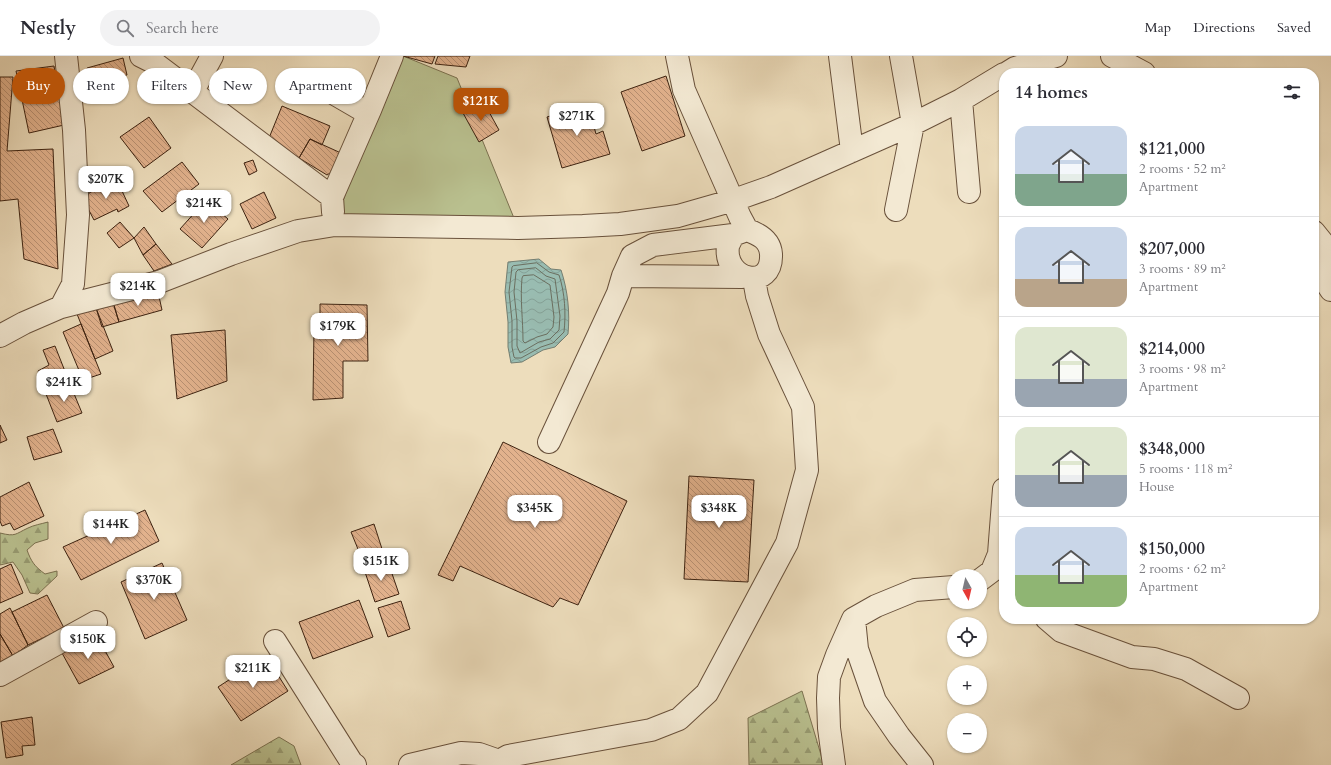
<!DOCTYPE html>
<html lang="en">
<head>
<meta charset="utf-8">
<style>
	body { margin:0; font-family:Cardo,serif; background:#f2f2f3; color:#2b2b33; height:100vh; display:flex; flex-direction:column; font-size:15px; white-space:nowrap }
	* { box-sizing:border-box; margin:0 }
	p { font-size:13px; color:#7c7c81 }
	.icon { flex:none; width:22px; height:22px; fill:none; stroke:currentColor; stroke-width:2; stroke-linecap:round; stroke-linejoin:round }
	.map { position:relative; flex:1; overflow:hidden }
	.drawer { position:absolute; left:999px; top:12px; width:320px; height:556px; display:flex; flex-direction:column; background:#fff; border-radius:16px; box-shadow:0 1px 3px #0004 }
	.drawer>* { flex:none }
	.hud { position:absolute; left:12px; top:12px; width:380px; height:36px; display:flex; gap:8px }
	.needle { width:26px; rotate:172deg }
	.controls { position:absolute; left:947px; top:513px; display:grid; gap:8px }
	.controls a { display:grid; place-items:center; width:40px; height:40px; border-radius:50%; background:#fff; box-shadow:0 1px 3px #0004; font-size:20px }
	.price { position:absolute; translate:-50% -34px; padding:0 9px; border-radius:8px; background:#fff; color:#222; font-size:13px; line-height:26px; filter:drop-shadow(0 1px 2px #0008) }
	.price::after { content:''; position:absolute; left:50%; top:24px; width:12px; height:9px; margin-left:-6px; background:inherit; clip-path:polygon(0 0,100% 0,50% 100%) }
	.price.active { background:#b45309; color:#fff }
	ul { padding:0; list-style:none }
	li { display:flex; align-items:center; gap:12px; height:100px; padding:0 16px }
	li+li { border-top:1px solid #e1e1e2 }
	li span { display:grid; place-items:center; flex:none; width:112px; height:80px; border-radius:12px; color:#555 }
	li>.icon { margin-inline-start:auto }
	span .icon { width:48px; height:48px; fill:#fffc; stroke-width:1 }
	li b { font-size:17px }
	h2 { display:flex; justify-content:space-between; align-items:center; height:48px; padding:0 16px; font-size:17px }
	.pill { padding:0 14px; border-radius:18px; background:#fff; box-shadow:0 1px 3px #0004; font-size:14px; line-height:36px }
	.pill.active { background:#b45309; color:#fff }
	header { display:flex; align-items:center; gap:24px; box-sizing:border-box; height:56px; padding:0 20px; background:#fff; border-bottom:1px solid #e1e1e2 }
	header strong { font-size:19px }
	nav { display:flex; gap:22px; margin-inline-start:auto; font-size:14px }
	.search { width:280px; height:36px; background:#f2f2f3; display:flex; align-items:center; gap:10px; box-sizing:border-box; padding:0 14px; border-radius:22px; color:#7c7c81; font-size:15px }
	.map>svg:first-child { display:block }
	.green { fill:#b9c08f; stroke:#7b7150 }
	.forest { fill:url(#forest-firs); stroke:#7b7150 }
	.water { fill:url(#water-waves); stroke:#747e71 }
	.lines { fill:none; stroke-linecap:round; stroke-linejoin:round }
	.shore { stroke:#6b6f60; stroke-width:1 }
	.building { fill:url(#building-back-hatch); stroke:#3d2210 }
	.minor-casing { stroke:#69513b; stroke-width:24 }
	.minor { stroke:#f3e9d3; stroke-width:22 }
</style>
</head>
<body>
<header>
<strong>Nestly</strong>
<div class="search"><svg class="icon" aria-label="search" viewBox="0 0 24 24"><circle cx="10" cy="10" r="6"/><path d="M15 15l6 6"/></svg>Search here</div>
<nav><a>Map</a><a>Directions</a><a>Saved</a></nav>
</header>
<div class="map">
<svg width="1331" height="709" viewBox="0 0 1331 709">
	<defs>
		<pattern id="forest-firs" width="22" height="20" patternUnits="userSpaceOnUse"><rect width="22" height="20" fill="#b9c08f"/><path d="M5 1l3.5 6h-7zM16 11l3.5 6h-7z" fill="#989c73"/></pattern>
		<pattern id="water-waves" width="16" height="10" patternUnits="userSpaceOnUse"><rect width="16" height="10" fill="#99bcb1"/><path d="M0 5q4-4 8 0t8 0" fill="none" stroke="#85a197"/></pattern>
		<pattern id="building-back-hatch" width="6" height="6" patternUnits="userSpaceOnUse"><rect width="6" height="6" fill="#e2b28d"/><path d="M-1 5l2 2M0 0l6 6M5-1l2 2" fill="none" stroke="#b89072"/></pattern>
	</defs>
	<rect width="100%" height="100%" fill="#edddbc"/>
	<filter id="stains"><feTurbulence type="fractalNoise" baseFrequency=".005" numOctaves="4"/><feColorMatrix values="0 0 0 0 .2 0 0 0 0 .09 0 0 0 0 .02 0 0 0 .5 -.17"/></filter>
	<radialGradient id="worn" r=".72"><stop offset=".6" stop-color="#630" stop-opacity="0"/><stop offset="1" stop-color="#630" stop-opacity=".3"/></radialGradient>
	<path class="green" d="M392,0h11l54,22 61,150 -183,-3z"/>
	<path class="forest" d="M48,466v17l-13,4 -8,7c4,11 7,16 18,24l12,-3v5l-19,18 -8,-1 -8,-18 -9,-13 -13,3v-32c16,4 15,1 28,-5 6,-3 13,-4 20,-6z
		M802,635l22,74h-75l-1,-47z
		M279,681l15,9 7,19h-70z"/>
	<path class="water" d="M539,203l12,10 10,1c7,21 9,43 7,64l-13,13 -12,3 -21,12 -11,1 -3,-16v-25l-3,-30 3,-30z"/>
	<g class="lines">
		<path class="shore" d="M537,207l12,9 10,3c6,18 7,39 5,57l-11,11 -12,4 -20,11h-6l-1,-1 -2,-10v-26l-3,-29 3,-25 1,-1z
			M536,212l10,8 9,3 5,37 -1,14 -9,9 -11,3 -19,11 -3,-7v-25l-3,-29 2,-20 2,-2z
			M534,219l16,10 4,32 -1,10 -6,7 -10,3 -12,6 -2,-2c0,-21 -3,-42 -1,-63l1,-2z"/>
	</g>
	<path class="building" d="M403,0h32l-3,8z
		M438,0h32l-4,11 -31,-3z
		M123,2l4,17 -9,2 5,18 -29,8 -7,-35z
		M54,10l10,59 -35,8 -13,-62z
		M666,20l19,60 -43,15 -21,-59z
		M0,21h13l-6,74 46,-2 5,120 -34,-10 -6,-60 -18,2z
		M483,45l16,29 -20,12 -16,-29z
		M588,49l8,29 7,-3 7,23 -48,14 -15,-51z
		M282,50l48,20 -8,19 -12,-6 -11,19 -30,-20z
		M149,61l22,31 -27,20 -24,-31z
		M310,83l31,14 -5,16 -9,6 -28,-17z
		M253,104l4,11 -8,4 -5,-12z
		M182,106l17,22 -37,28 -19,-21z
		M116,122l13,28 -11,6 -1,-3 -23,11 -12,-23z
		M264,136l12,26 -24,11 -12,-25z
		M206,144l22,19 -26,29 -22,-19z
		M120,166l14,16 -15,10 -12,-15z
		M144,171l12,17 -13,11 -9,-17z
		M156,188l16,20 -18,7 -11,-16z
		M158,236l4,18 -43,12 -5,-17z
		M113,247l6,19 -17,5 -6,-19z
		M320,248l47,1 1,56h-25v37l-30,2 1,-73h6z
		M96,252l17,43 -18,8 -18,-45z
		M81,268l20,50 -18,6 -20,-48z
		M225,274l2,51 -50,18 -6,-64z
		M55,290l15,38 -24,10 -8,-23 11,-6 -6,-15z
		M70,328l12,29 -25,9 -11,-28z
		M0,369l7,15 -7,3z
		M53,373l9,23 -28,8 -7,-23z
		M503,386l124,59 -49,104 -18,-7 -7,9 -93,-41 -7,15 -15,-6z
		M689,420l65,4 -6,102 -64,-3z
		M29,426l15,34 -30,14 -4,-7 -8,3 -2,-5v-24z
		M145,454l14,31 -78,39 -18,-33z
		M374,468l9,28 -21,7 -11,-27z
		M388,506l11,32 -24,8 -11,-33z
		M162,507l25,57 -42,19 -24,-57z
		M11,508l12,29 -23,10v-34z
		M47,539l17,33 -36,17 -16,-33z
		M359,544l14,37 -60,22 -14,-37z
		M401,545l9,28 -22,8 -10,-29z
		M10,552l18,37 -15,11 -13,-22v-20z
		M0,578l13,22 -13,8z
		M97,580l17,31 -35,17 -17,-31z
		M266,600l22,35 -47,30 -23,-34z
		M32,661l3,28 -13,1 1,9 -17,3 -5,-36z"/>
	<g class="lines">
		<defs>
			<path id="minor" d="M141,0l12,6 179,135
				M677,0l7,34 56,127 7,13
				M840,0l12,95
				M1112,0l32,17
				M1007,17l8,-5 41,-12
				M321,30l43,25 6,-1
				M193,35l19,-35
				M961,44l8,92
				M896,154l17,-86 -12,-68
				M333,156l-1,-15 38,-87 22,-54
				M747,174c12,4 23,10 24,24 2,38 -48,27 -43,-8 1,-3 4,-8 5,-11z
				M1314,176l17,21
				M1331,199c-12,14 -10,21 0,35
				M623,220l119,1
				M61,251l12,-23 5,-69 -4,-85 -8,-74
				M0,280l24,-13 37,-16 98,-25 72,-28 67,-23 37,-6 183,3 65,-2 37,-2 58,-8 56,-16 37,-13 142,-63 48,-24 43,-26
				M549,386l69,-149 5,-17 9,-20 21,-11 80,-10
				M980,524l12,-9 7,-17 5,-65
				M854,563l3,30 18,52 24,35 23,29
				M1047,563l14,12 71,26 22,2 32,10 52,29
				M275,585l77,122 3,2
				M0,619l96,-53
				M410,709l51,-12 18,1 20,7
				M498,709l1,-4 9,-5 143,-26 28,-11 28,-26 80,-150 20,-73 -4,-63 -34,-73 -12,-38 -3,-17
				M834,709l-5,-37 -1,-30 1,-21 8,-22 16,-36 23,-13 39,-16 39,-3"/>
		</defs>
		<use href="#minor" class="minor-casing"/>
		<use href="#minor" class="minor"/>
	</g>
	<rect width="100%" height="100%" filter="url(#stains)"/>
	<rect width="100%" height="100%" fill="url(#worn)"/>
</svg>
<div class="controls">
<a><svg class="needle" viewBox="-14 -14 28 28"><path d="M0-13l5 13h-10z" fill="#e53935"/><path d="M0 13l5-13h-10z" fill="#7c7c81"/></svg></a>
<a><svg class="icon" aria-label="locate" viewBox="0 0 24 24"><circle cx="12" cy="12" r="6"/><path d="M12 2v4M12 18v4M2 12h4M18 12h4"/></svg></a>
<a>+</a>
<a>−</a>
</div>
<b class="price active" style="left:481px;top:66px">$121K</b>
<b class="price" style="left:577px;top:81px">$271K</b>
<b class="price" style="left:106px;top:144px">$207K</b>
<b class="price" style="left:204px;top:168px">$214K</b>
<b class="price" style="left:138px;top:251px">$214K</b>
<b class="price" style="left:338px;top:291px">$179K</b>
<b class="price" style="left:64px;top:347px">$241K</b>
<b class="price" style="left:535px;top:473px">$345K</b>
<b class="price" style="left:719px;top:473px">$348K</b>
<b class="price" style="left:111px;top:489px">$144K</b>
<b class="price" style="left:381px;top:526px">$151K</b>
<b class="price" style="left:154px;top:545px">$370K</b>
<b class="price" style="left:88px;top:604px">$150K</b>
<b class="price" style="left:253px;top:633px">$211K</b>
<div class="hud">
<a class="pill active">Buy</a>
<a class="pill">Rent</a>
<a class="pill">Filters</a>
<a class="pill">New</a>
<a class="pill">Apartment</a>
</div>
<section class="drawer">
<h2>14 homes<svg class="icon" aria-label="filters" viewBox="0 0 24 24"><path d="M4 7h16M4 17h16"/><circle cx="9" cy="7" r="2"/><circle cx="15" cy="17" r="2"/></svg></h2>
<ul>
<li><span style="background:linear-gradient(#c9d6e8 60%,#7fa58c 0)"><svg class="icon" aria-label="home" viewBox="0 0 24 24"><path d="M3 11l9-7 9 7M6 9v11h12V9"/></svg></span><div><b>$121,000</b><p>2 rooms · 52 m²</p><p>Apartment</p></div></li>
<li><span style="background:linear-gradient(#c9d6e8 65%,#b9a48a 0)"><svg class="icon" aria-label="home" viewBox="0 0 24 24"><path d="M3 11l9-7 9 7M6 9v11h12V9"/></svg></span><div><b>$207,000</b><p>3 rooms · 89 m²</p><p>Apartment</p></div></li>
<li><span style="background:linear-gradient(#dfe7d0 65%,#9aa5b1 0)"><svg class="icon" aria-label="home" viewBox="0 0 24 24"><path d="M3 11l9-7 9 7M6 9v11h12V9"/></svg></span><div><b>$214,000</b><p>3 rooms · 98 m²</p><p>Apartment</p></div></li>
<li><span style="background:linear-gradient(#dfe7d0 60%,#9aa5b1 0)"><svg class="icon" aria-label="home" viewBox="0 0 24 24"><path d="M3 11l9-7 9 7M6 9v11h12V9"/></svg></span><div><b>$348,000</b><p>5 rooms · 118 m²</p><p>House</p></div></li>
<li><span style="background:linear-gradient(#c9d6e8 60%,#8fb573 0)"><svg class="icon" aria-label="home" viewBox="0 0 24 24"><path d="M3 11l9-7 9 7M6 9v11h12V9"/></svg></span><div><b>$150,000</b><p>2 rooms · 62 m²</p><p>Apartment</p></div></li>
</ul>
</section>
</div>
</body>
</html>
